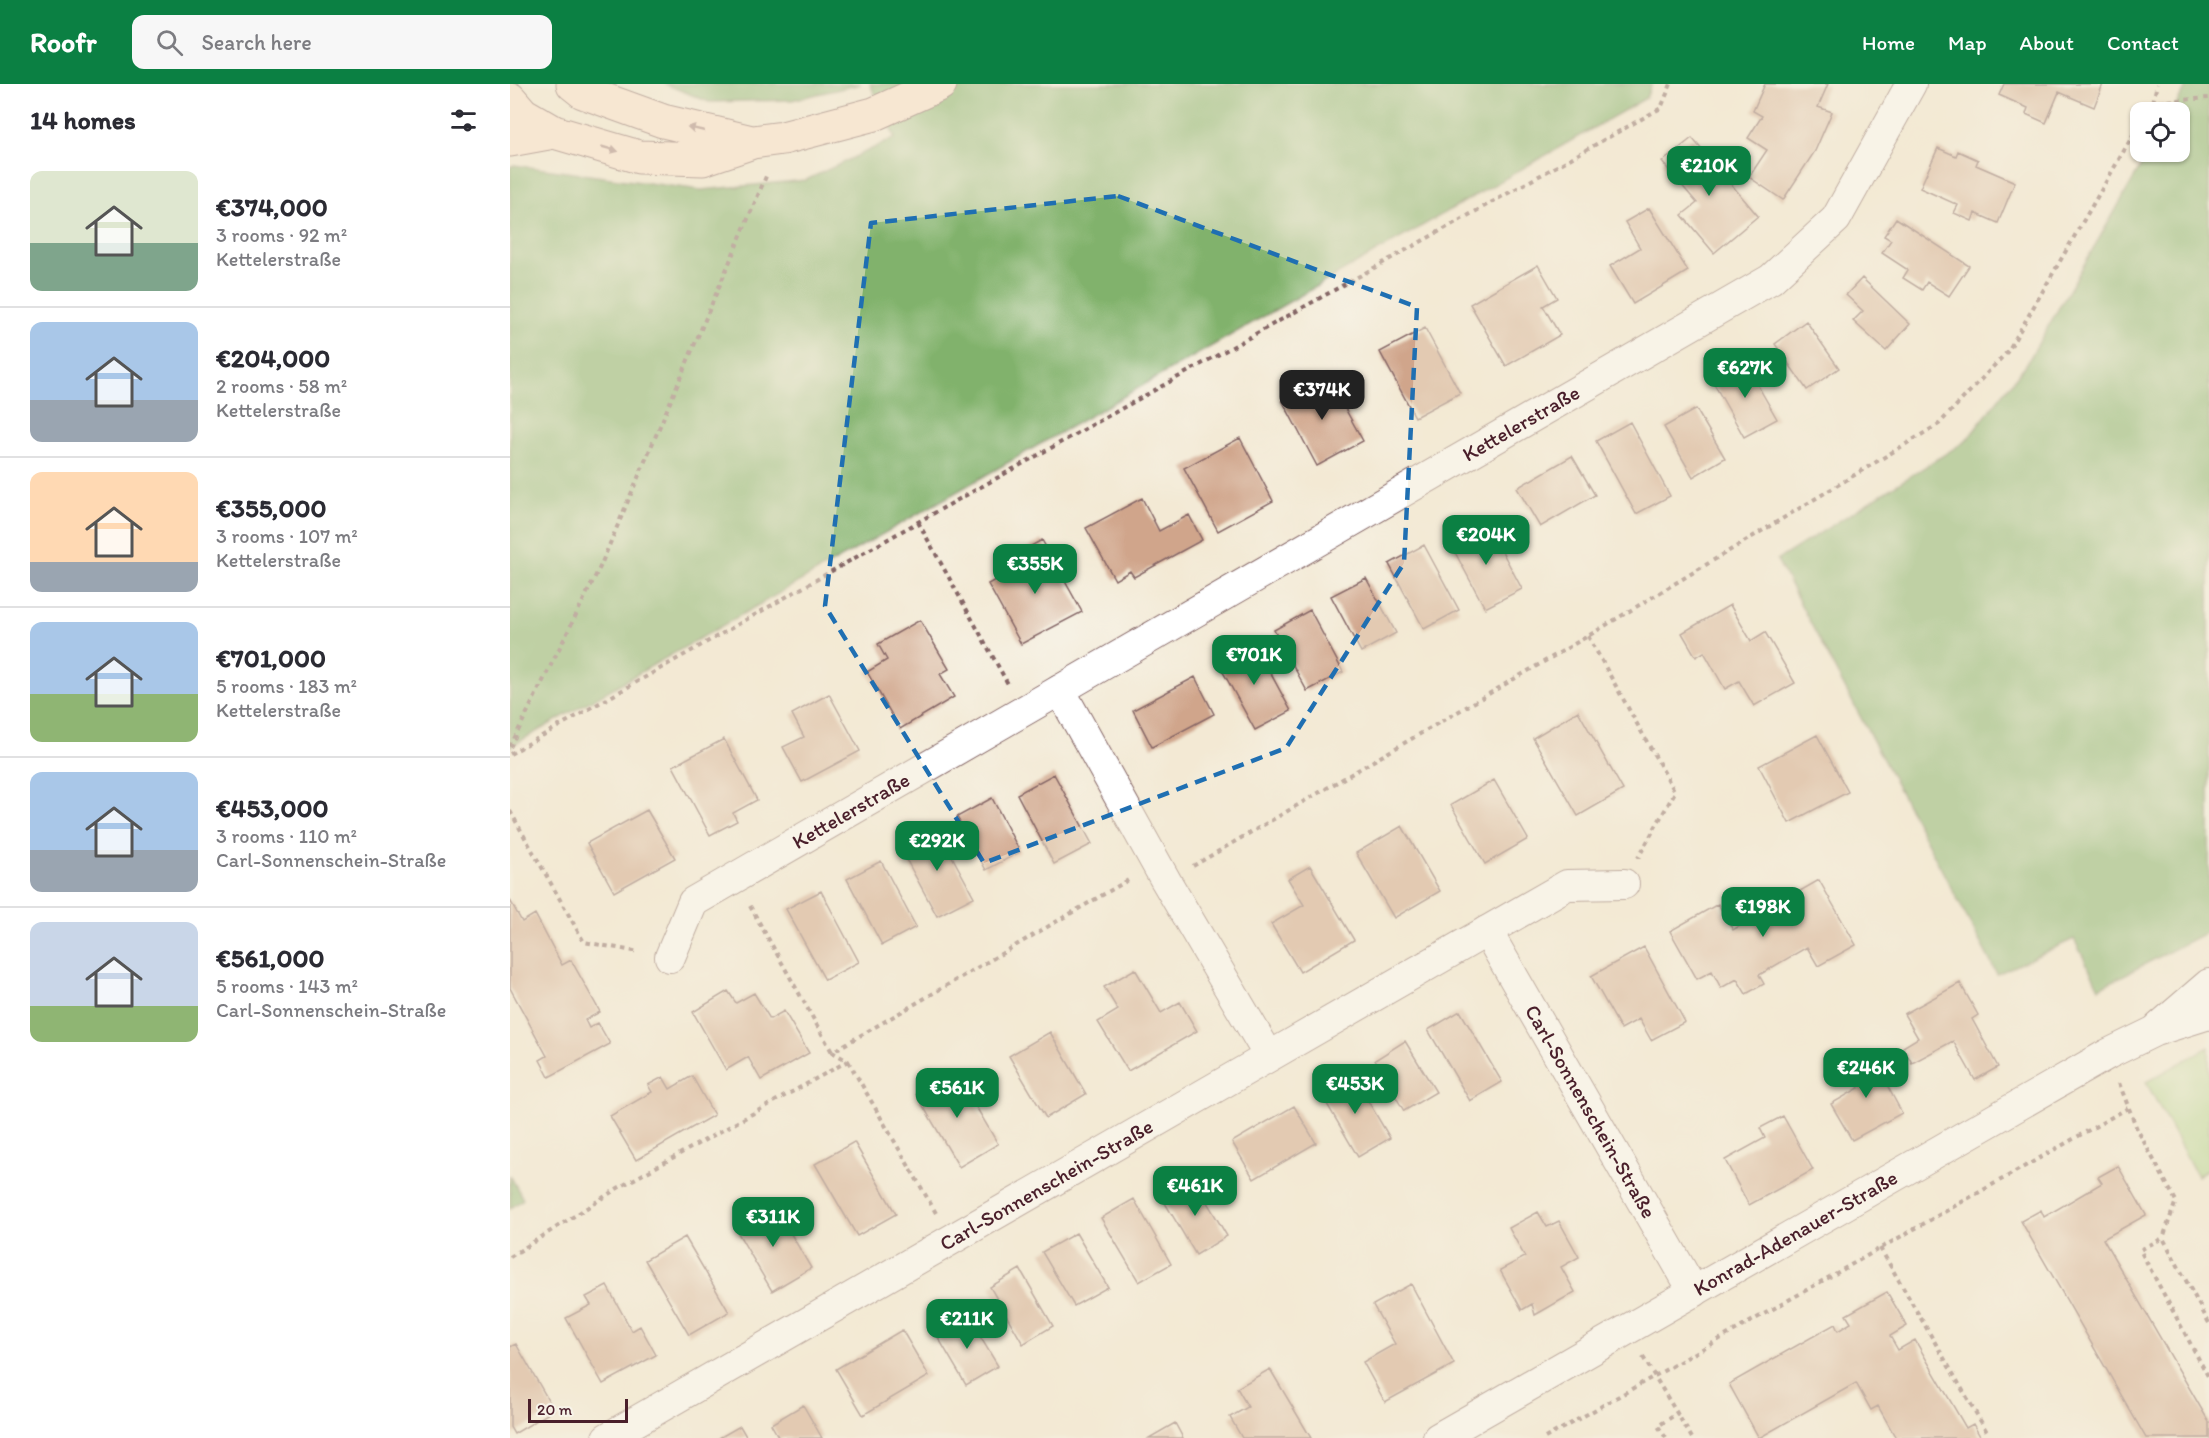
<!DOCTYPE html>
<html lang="en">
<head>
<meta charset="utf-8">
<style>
	body { margin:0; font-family:Itim,sans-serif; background:#f7f7f7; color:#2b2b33; height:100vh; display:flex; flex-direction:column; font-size:22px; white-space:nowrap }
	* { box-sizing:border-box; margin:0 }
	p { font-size:20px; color:#7c7c81 }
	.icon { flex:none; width:33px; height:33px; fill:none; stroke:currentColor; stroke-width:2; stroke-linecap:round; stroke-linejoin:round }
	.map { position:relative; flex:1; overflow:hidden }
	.sheet { display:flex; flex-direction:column; background:#fff; width:510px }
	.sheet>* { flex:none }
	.buttons { position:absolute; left:1620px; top:18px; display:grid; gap:12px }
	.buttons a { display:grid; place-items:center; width:60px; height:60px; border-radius:12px; background:#fff; box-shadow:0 2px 4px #0004; font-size:30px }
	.scale { position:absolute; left:18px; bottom:15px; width:100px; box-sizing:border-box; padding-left:6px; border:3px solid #4a1f2b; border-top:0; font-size:16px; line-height:21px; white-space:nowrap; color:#4a1f2b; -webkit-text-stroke:4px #f7f3e8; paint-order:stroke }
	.price { position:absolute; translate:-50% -51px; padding:0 14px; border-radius:12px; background:#0b8043; color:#fff; font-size:20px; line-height:39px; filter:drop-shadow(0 2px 3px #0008) }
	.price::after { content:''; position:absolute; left:50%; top:36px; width:18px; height:14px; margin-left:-9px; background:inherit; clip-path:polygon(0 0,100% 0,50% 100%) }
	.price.current { background:#222; color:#fff }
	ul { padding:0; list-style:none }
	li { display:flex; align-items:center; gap:18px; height:150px; padding:0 30px }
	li+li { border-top:2px solid #e1e1e2 }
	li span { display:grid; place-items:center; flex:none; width:168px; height:120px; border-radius:12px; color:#555 }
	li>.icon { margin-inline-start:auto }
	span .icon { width:72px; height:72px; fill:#fffc; stroke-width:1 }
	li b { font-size:26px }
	h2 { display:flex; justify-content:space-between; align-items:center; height:72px; padding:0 30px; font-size:26px }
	header { display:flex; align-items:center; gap:36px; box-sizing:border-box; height:84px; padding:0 30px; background:#0b8043; color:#fff }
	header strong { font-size:28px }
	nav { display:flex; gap:33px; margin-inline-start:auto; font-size:21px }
	.search { width:420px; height:54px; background:#f7f7f7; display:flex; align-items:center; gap:15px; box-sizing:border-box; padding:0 21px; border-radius:12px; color:#7c7c81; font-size:22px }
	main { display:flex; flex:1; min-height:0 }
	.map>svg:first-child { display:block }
	.green { fill:#a2cf7d; stroke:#767754; stroke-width:1.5 }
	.forest { fill:#81b26c; stroke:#66684c; stroke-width:1.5 }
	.building { fill:#d0a58b }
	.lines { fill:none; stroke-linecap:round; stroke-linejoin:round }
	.street-casing { stroke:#856666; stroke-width:32 }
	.secondary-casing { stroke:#856666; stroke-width:35 }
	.path { stroke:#856666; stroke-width:4; stroke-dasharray:4.5 4.5; stroke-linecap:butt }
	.street { stroke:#fff; stroke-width:30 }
	.secondary { stroke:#fde4d1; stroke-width:33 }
	.oneway { fill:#a4827e }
	.marked { fill:none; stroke:#1f6fb2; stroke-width:4.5; stroke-dasharray:12 8; stroke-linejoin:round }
	.labels { text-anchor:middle; stroke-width:6; stroke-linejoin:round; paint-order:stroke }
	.street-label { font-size:21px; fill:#4a1f2b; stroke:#f7f3e8 }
</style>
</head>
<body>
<header>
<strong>Roofr</strong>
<div class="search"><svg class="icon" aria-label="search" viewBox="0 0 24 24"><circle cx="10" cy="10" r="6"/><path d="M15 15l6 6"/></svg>Search here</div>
<nav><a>Home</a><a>Map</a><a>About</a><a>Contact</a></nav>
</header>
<main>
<section class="sheet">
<h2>14 homes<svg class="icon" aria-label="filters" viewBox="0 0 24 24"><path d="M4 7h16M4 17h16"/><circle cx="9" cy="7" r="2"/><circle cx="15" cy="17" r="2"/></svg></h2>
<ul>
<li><span style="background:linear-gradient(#dfe7d0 60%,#7fa58c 0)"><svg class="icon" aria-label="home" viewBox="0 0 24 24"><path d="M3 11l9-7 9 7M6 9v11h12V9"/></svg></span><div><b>€374,000</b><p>3 rooms · 92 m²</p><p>Kettelerstraße</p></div></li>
<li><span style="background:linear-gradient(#a9c7e8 65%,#9aa5b1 0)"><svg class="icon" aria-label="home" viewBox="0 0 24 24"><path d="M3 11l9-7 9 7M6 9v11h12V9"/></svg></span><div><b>€204,000</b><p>2 rooms · 58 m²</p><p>Kettelerstraße</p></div></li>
<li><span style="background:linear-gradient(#ffd9b3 75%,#9aa5b1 0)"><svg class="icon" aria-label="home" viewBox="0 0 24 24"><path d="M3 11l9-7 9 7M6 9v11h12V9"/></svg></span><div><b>€355,000</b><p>3 rooms · 107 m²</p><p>Kettelerstraße</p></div></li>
<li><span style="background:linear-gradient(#a9c7e8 60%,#8fb573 0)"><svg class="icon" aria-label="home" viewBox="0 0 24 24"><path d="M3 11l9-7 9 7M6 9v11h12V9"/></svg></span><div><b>€701,000</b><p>5 rooms · 183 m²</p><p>Kettelerstraße</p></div></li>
<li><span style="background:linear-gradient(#a9c7e8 65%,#9aa5b1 0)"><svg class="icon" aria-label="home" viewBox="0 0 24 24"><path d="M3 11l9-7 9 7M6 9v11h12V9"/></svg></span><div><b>€453,000</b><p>3 rooms · 110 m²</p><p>Carl-Sonnenschein-Straße</p></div></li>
<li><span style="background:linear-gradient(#c9d6e8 70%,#8fb573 0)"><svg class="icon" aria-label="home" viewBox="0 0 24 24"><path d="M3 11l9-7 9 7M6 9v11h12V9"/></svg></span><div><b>€561,000</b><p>5 rooms · 143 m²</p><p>Carl-Sonnenschein-Straße</p></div></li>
</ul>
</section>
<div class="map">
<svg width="1699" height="1354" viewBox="0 0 1699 1354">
	<rect width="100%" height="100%" fill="#f7f3e8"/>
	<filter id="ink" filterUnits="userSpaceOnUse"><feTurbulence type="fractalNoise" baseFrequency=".0167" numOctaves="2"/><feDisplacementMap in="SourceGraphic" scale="12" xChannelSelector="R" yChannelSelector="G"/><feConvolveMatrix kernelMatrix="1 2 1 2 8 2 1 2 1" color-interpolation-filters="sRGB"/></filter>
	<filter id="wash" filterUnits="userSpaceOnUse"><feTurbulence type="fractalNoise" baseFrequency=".008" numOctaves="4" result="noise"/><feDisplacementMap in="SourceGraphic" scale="24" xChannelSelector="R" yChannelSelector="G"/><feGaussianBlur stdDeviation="1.35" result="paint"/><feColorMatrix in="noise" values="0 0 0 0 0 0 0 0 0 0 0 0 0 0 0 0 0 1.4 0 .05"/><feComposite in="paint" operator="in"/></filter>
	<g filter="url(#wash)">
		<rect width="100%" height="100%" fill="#f3e9d4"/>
		<path class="green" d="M1699,963v122l-12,7 -51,-94z"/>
		<path class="forest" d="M155,0h196l-69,16 -83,2z
			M360,0h782l-6,14 -1136,649v-580l4,-2 187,25 105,-10 89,-42z
			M1678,0h21v847l-110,57 -25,-49 -77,35 -220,-414 189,-119 61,-78 122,-211h31v-40h-8z
			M0,1091l13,24 -13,10z"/>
		<g id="blocks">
			<path class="building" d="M1255,0h63l-10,23 14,5 -17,39 -32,49 -34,-23 18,-27 -19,-12 14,-22 -9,-5z
				M1494,0h99l-9,23 -35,-15 -13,31 -20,-9 2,-6 -29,-13z
				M1182,54l66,78 -44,37 -32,-38 15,-12 -35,-41z
				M1428,64l18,8 2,-5 20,9 -2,5 39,17 -17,41 -23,-10 -3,8 -18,-8 4,-8 -38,-17z
				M1139,124l39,63 -55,33 -23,-38 30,-18 -15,-26z
				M1386,134l73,48 -20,30 -22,-14 -5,8 -19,-12 5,-8 -26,-17 9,-13 -7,-4z
				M1028,181l19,33 -14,8 17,29 -54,31 -36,-62z
				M1352,194l48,46 -24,27 -33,-30 10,-10 -17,-16z
				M1296,237l33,47 -32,22 -32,-46z
				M915,244l35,65 -45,24 -35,-65z
				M1232,274l35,61 -33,18 -31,-55 21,-11 -4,-6z
				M817,292l36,65 -46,25 -35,-66z
				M1186,325l29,49 -32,19 -29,-50z
				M1120,338l40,74 -34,18 -40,-73z
				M730,354l33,63 -55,30 -34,-63z
				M1062,372l23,39 -55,32 -23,-39z
				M632,414l17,33 30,-16 13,25 -68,37 -4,-6 -15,9 -29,-52z
				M977,439l35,66 -37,19 -35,-65z
				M532,456l40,72 -61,32 -33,-60 36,-20 -6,-11z
				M914,461l35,65 -35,19 -35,-65z
				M856,494l30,55 -35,19 -30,-56z
				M1220,521l21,36 14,-9 30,51 -41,23 -15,-25 -14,8 -21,-37 -8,5 -14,-24z
				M800,526l33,62 -36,19 -33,-61z
				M410,536l29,49 -9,5 14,23 -54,32 -33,-57 20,-12 -9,-16z
				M743,557l38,70 -36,19 -38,-69z
				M685,593l19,37 -62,33 -19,-37z
				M319,610l31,57 -58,31 -19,-35 21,-10 -12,-23z
				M1068,627l45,79 -45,26 -45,-78z
				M1307,651l31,57 -59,31 -30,-57z
				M214,655l33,61 -24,13 4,8 -27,14 -37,-69z
				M544,690l38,70 -38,20 -37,-70z
				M984,696l34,59 -43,25 -34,-59z
				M482,714l28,54 -34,18 -29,-53z
				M137,726l28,48 -61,34 -27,-49z
				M892,742l38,65 -46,27 -38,-65z
				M426,743l38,70 -37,19 -38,-70z
				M371,777l35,66 -34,18 -35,-66z
				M800,782l44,74 -54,32 -29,-48 33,-19 -16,-26z
				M1309,796l37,65 -38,21 -11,-19 -48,28 5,9 -18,10 -9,-15 -16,9 -9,-17 -15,8 -27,-48 48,-27 15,26z
				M311,807l38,71 -34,18 -39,-71z
				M0,816l12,22 13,-8 27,51 9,-5 29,52 -15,8 4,8 9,-5 12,21 -61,33 -9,-17 7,-4 -37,-68z
				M1134,863l41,75 -34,18 -12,-21 -18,10 -30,-53z
				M625,885l26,44 19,-11 17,29 -69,40 -30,-49 20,-12 -14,-23z
				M1450,899l18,32 -6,4 26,48 -23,13 -22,-39 -41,22 -9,-16 15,-9 -14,-24z
				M218,907l8,12 18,-10 16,26 14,-8 25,42 -48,27 -13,-23 -22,13 -33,-58z
				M950,927l42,71 -32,19 -42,-71z
				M540,948l36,62 -40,24 -37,-62z
				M895,957l31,51 -32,19 -29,-51z
				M1359,968l33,61 -50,27 -21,-36 28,-16 -13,-24z
				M445,987l43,73 -39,23 -43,-73z
				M842,990l38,64 -32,19 -38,-65z
				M182,992l22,39 -78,45 -26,-44 42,-24 -4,-7 15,-8 7,12z
				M784,1022l22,37 -62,36 -22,-37z
				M1273,1032l30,54 -64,35 -24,-45 40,-22 -5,-10z
				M344,1058l42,72 -39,22 -42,-72z
				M1608,1082l28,49 -43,24 106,183v16h-63l-125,-217 20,-11 3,7 58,-34 -4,-6z
				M684,1096l33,56 -31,19 -34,-57z
				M624,1115l37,65 -32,18 -38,-64z
				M264,1121l37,63 -39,23 -37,-63z
				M1028,1128l9,15 12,-6 20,36 -18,10 14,25 -40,23 -3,-11 -10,6 -22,-40 25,-13 -16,-29z
				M566,1149l32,54 -34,19 -32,-54z
				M175,1153l44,75 -40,23 -44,-75z
				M510,1185l33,57 -30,18 -33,-57z
				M901,1200l43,80 -69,38 -22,-40 32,-18 -22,-39z
				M97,1202l25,45 8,-5 16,29 -53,29 -37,-66 25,-13 -5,-8z
				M1377,1208l20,34 -17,10 8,14 17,-10 51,88 7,-4 8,14h-85l-18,-32 -7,4 -15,-27 -97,55 -30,-54 106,-60 3,7 13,-8 -5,-8z
				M457,1231l31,51 -32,19 -30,-51z
				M392,1246l27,46 -66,39 -27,-46z
				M6,1260l38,66 -40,24 -4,-7v-80z
				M760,1285l41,69h-69l-12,-21 18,-10 -11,-19z
				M293,1321l19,33h-43l-8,-14z
				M665,1339l8,15h-34z
				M230,1342l7,12h-28z"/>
		</g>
	</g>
	<g filter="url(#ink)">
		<use href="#blocks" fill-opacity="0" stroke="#856666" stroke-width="1.5"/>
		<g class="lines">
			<defs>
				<g id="street">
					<path d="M550,606l106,191 103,175"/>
					<path id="s1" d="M977,847l207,361"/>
					<path id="s2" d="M160,873l23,-55 1078,-623 65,-60 75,-135"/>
					<path d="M1649,943l50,-43"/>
					<path id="s3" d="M97,1354l960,-553 57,-1"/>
					<path id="s4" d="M928,1354l670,-384 47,-23 54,-17"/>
				</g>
				<path id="secondary" d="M63,0l10,8 80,29 89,21
					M0,15l13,15 31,18 85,25 64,2 50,-17 30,-4 91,-24 66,-30
					M0,56l44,-8"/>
			</defs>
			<use href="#street" class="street-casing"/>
			<use href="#secondary" class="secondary-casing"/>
			<path class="path" d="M1643,18l4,-18
				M1637,28l6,-10 56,-4
				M408,438l90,162
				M1078,552l87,156 -37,66
				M0,663l90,-180 167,-393
				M0,670l408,-232 743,-414 10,-24
				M0,727l74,131 55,10
				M683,782l395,-230 351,-212 69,-73 132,-228
				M240,822l82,146
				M338,977l88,152
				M1609,999l18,46 39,72 -13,37
				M1370,1164l107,184
				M0,1173l108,-69 230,-127 -16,-9 298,-173
				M1699,1239l-46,-85 -23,12 69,128
				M1133,1273l49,81
				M1035,1354l583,-330
				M1156,1354l-8,-12 20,-13"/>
			<use href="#street" class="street"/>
			<use href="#secondary" class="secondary"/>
		</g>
		<defs><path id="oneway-solid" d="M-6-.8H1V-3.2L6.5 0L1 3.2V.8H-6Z" transform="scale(1.5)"/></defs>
		<g class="oneway">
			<use href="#oneway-solid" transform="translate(186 45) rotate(-167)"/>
			<use href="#oneway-solid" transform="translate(100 65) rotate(16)"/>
		</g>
	</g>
	<path d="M0 0H1699V1354H0ZM608,112l299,111 -13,256 -118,185 -302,115 -159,-257 46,-383z" fill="#f3e9d4" fill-opacity=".55" fill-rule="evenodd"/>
	<path class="marked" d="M608,112l299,111 -13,256 -118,185 -302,115 -159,-257 46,-383z"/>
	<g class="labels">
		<g class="street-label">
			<text dy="7" stroke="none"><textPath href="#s2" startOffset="1016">Kettelerstraße</textPath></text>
			<text dy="7" stroke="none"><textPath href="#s2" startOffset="242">Kettelerstraße</textPath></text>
			<text dy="7" stroke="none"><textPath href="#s1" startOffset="208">Carl-Sonnenschein-Straße</textPath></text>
			<text dy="7" stroke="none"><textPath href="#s3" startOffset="507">Carl-Sonnenschein-Straße</textPath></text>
			<text dy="7" stroke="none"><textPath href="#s4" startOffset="412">Konrad-Adenauer-Straße</textPath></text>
		</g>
	</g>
</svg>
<div class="buttons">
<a><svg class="icon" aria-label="locate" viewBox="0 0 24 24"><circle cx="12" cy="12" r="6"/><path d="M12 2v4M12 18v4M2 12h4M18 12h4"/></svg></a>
</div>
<div class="scale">20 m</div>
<b class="price" style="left:1199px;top:113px">€210K</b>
<b class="price" style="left:1235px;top:315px">€627K</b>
<b class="price current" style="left:812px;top:337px">€374K</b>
<b class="price" style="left:976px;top:482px">€204K</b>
<b class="price" style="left:525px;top:511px">€355K</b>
<b class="price" style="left:744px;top:602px">€701K</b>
<b class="price" style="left:427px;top:788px">€292K</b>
<b class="price" style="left:1253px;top:854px">€198K</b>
<b class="price" style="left:1356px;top:1015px">€246K</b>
<b class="price" style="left:845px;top:1031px">€453K</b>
<b class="price" style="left:447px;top:1035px">€561K</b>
<b class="price" style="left:685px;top:1133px">€461K</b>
<b class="price" style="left:263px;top:1164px">€311K</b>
<b class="price" style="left:457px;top:1266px">€211K</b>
</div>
</main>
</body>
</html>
